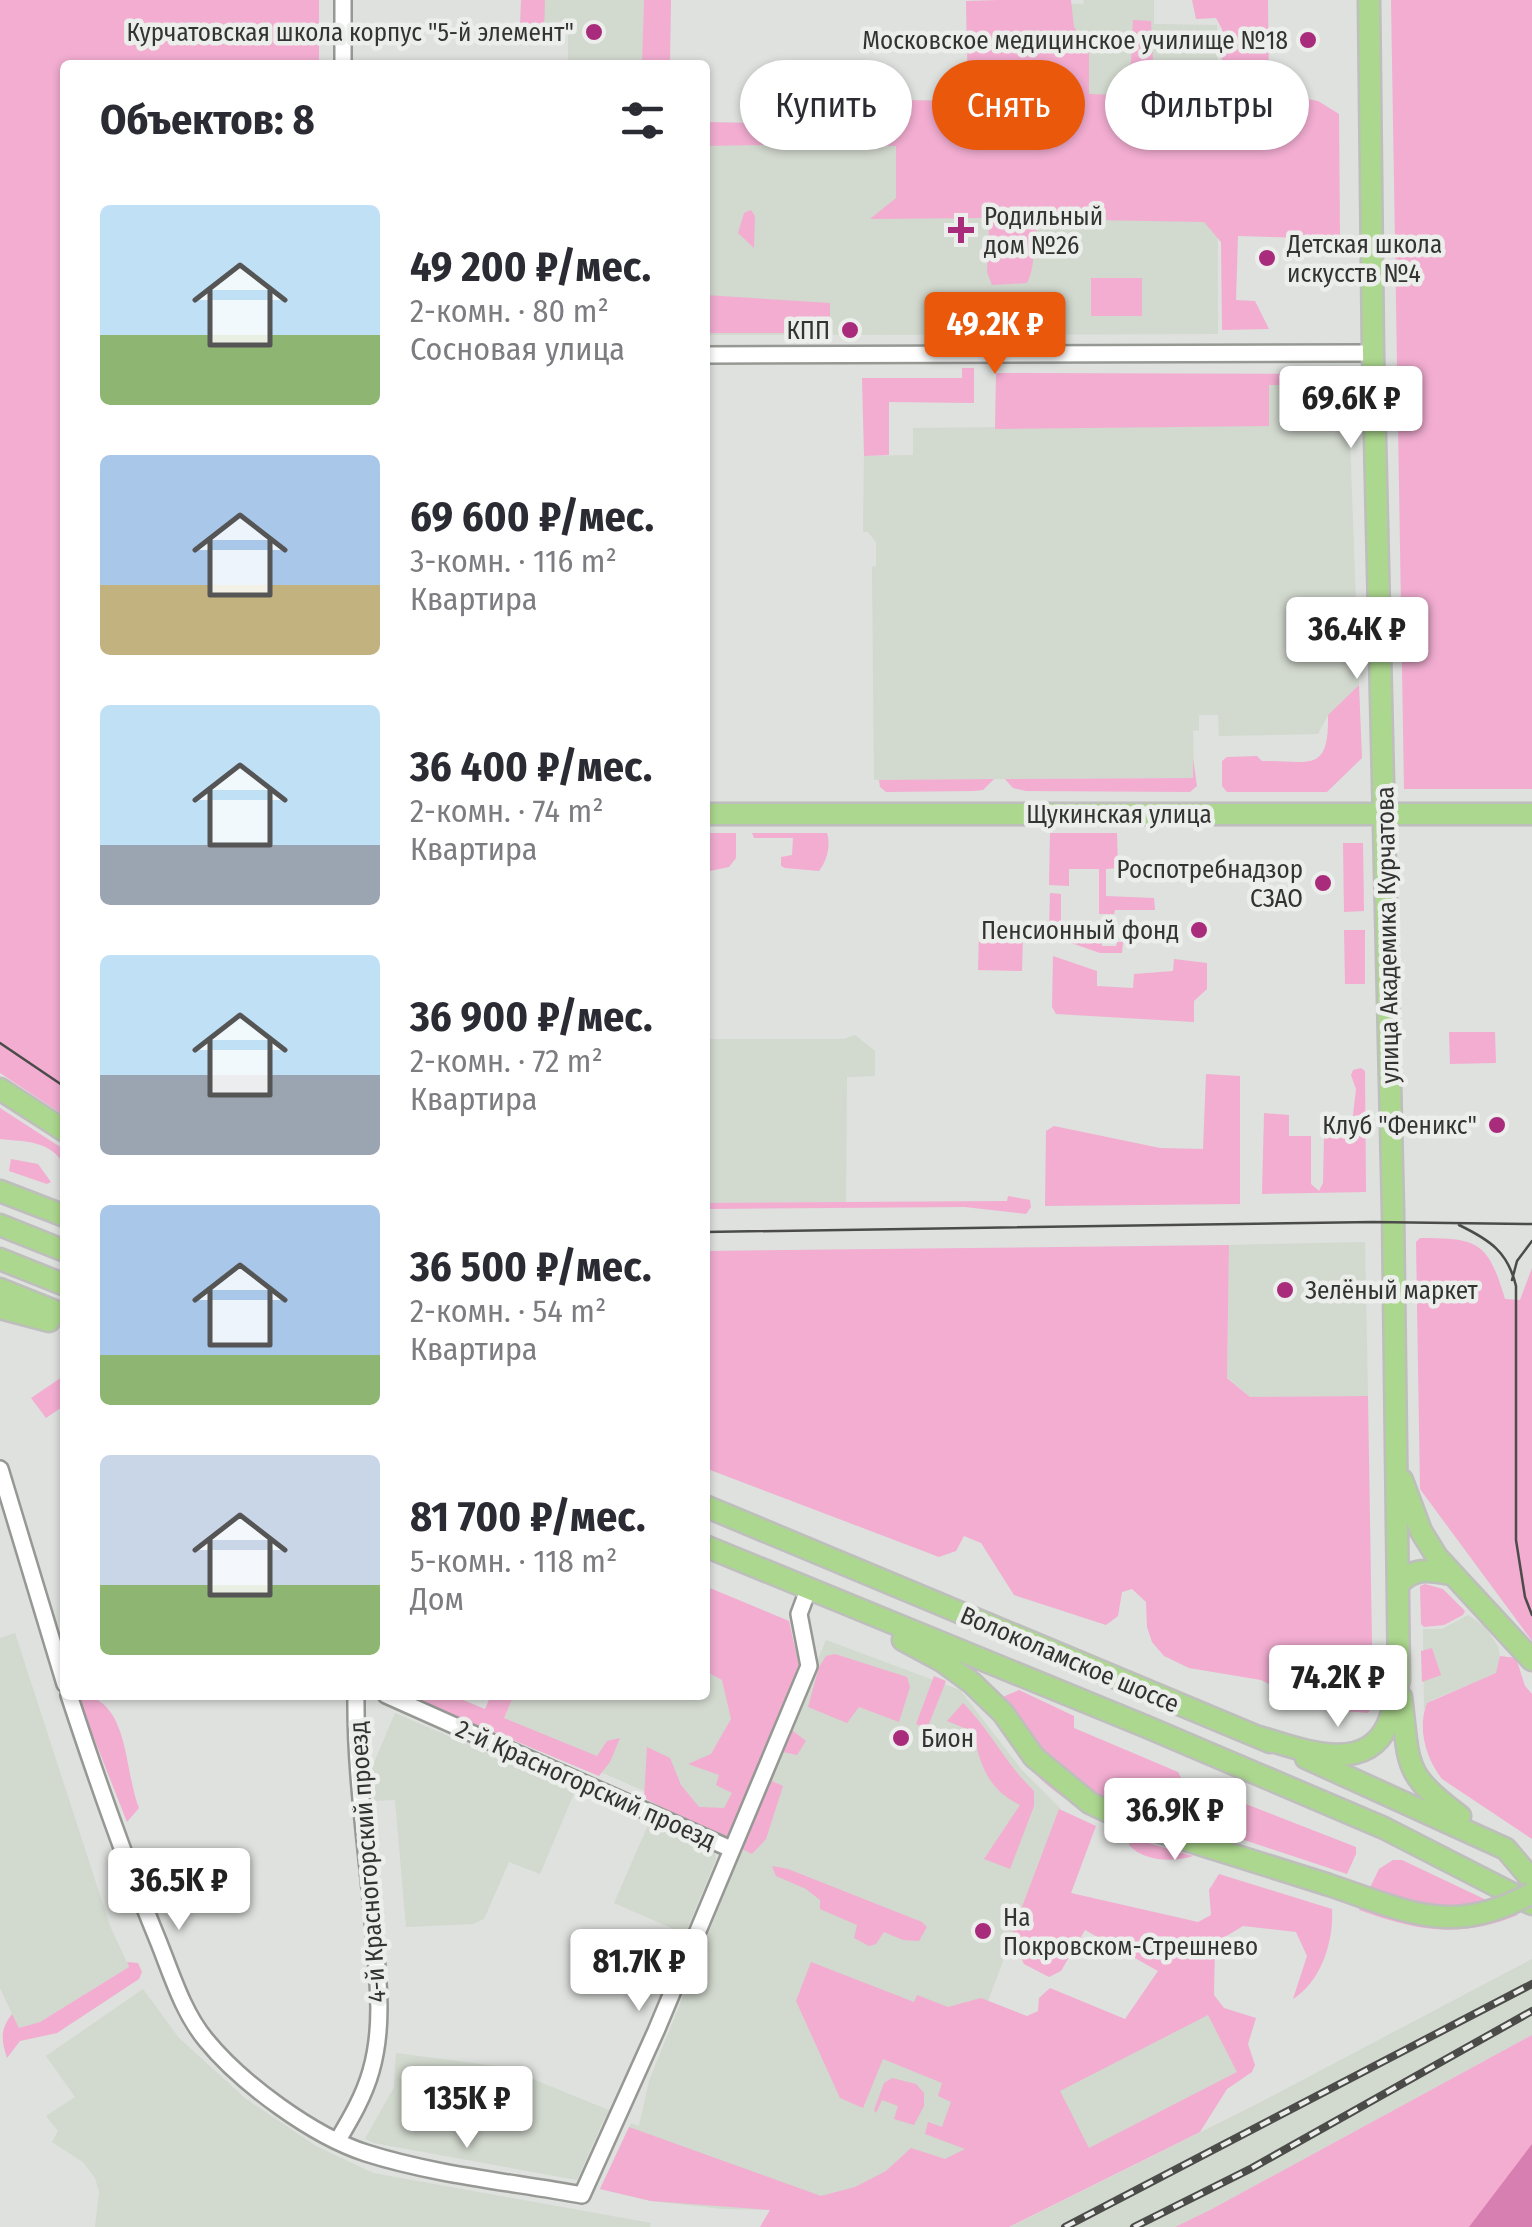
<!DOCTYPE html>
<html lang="ru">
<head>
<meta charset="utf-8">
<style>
	body { margin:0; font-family:"Fira Sans Condensed",sans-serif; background:#f7f7f7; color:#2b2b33; height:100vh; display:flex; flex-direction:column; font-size:38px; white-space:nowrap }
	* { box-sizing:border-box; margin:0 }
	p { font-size:32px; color:#7c7c81 }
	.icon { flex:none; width:55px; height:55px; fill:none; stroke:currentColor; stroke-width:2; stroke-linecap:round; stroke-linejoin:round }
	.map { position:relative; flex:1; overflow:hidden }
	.panel { position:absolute; left:60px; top:60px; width:650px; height:1640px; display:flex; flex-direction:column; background:#fff; border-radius:10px; box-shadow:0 2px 8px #0004 }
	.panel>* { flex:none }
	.hud { position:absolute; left:740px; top:60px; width:640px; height:90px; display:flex; gap:20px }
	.price { position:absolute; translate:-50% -85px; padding:0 22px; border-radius:10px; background:#fff; color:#222; font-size:32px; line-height:65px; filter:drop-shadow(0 2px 5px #0008) }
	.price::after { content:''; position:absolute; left:50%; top:60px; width:30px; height:22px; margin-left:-15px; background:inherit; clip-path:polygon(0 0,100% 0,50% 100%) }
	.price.active { background:#ea580c; color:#fff }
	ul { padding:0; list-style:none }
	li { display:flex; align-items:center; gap:30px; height:250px; padding:0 40px }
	li span { display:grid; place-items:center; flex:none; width:280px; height:200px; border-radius:10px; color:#555 }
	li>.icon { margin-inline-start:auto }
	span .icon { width:120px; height:120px; fill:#fffc; stroke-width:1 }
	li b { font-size:42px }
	h2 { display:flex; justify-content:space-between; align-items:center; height:120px; padding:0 40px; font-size:42px }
	.pill { padding:0 35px; border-radius:45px; background:#fff; box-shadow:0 2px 8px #0004; font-size:35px; line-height:90px }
	.pill.active { background:#ea580c; color:#fff }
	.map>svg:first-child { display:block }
	.built { fill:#d2d9ce }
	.green { fill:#f2add1; fill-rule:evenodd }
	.water { fill:#d77fb0 }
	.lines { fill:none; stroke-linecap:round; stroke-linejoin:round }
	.minor-casing { stroke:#959893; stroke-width:20 }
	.major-casing { stroke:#bebebd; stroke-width:25 }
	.minor { stroke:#fff; stroke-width:15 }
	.major { stroke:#acd78e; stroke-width:20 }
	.tram { stroke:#4b4c4a; stroke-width:2.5 }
	.rail-casing { stroke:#4b4c4a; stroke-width:8 }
	.rail { stroke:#ebeeea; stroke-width:4; stroke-dasharray:11; stroke-linecap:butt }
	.major-bridge-casing { stroke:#bebebd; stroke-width:25; stroke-linecap:butt }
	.major-bridge { stroke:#acd78e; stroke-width:20 }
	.poi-dot { fill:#a92b7c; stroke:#ebeeea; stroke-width:4 }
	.labels { text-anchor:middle; stroke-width:9; stroke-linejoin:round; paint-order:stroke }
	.poi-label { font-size:25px; fill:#333432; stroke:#ebeeea; text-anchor:end }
	.street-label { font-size:25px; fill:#333432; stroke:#ebeeea }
</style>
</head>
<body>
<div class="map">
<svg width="1532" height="2227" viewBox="0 0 1532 2227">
	<rect width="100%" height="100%" fill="#dee1dd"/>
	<path class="built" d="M521,0h123l-1,65h-75v-32l-48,-1z
		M1084,0h70v24l63,1 1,309 -513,1v-213l134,3 13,-26 103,2 13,-7 -2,-93 117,3z
		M1268,385h80l11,300 -31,30 -10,19 -99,2 -1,-21h-19v15l-6,1 1,47 -320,2 -2,-213 4,-1v-24l-8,-10h-5l1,-76 49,-1v-27l356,-3z
		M855,1035l20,16v25l-28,1 -1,125 -141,1v-164h139z
		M1365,1242l3,154 -118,1 -23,-20 2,-132z
		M705,1605l91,41 5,17 -72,165 -229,-100 14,-33h191z
		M1468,1615l17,12 13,19 2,10 -3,17 -65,27 -8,9 -1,-80h19z
		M15,1633l95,293 19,41 -89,55 -21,7 -19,-41v-350z
		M826,1640l134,50 61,79 39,39 -79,212 -14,129 -74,52 -122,9 -48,-1 -72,-8 -51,-12 31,-66 8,3 10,-45 87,-216 8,-30z
		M395,1713l180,78 -35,83 -31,-12 -25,57 -11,5 -67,3 -11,-127 -20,1 -9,-31h5z
		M649,1823l66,29 1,7 -31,75 -71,-31z
		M1532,1959v76l-322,175 -35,17h-165l247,-123z
		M143,1989l36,49 67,61 70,47 57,27 278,50 -1,4h-555l4,-35 -4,-14 -12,-16 -31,-20 6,-11 -12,-15 29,-19 -29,-41z
		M1208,2014l30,58 -149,77 -30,-58z
		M396,2053l107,14 108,44 -7,8 -27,61 -203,-37 -9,-4 29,-52z"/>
	<path class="green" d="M0,0h319v65h-254v1051l-65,-43z
		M521,0h24l-1,32h-24z
		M644,0h27l-1,65h-28z
		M999,0h72l3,27 15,23v44l29,1 13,-33 2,-42 18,1 3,57 19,2v23l-38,3v24l21,14 65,1 1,-116 -6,-11 -20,1 -4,-19h76l1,92 49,9 21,13 1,125 -102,-3 -2,64 19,1 14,28 -47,1 -1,-88 -17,-20 -162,-3c-13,21 -4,43 -15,64l-35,2 -5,-13 2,-46 -8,-8 -111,1 26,-21v-52l-54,-1 5,-37 5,-9 103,2 13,-7 -2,-93z
		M1391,0h141v789h-128z
		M705,122l134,3 -1,19 -133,2z
		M751,210l4,6 -1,32 -16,-15 6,-20z
		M1091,278h51v38h-51z
		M705,295l125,8v30h-125z
		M962,368h12v35l-85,-1v53l-25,1 -2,-78h100z
		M996,373l337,1v11h-64v41l-274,3z
		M1359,685l3,73 -35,34h-100l-5,-6v-25l5,-4 30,-1 5,5c49,0 67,12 66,-46z
		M1193,758l4,28 -7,6 -164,-1 -13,-3 -8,-9 188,-1z
		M994,779l-11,11 -9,1 -88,1 -6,-5 -1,-7z
		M705,833h31v25l-7,9 -24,5z
		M752,833h75c4,12 0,28 -8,38l-34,-3 -4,-2v-9l11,-2 1,-17h-39z
		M1050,833h67l1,35 -12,1v27l48,2 1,12h-40l-1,4h-15v-45h-30v17l-20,-1z
		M1343,843h20l1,68 -20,1z
		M1050,893l11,1v39l41,-3v16h14l1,-4h6l-1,11h-22l-46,-16 -5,-5z
		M1344,930h21v54h-20z
		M979,934l44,1 -1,36 -44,-1z
		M1053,956l44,15v15l36,2 1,-14 39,-3 1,-12 33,4v26l-13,12v21l-138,-8 -4,-7z
		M1449,1032h46l1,31 -46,1z
		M1361,1068l4,3 1,121 -104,2 2,-81 25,2v21h22v48l8,7 4,-8 1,-46h25l6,-4 -3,-9 4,-35 -5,-14 2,-5z
		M1206,1074l34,2v128l-195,2 1,-75 8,-5 106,22 43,1z
		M0,1108l65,42v16c-15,-26 -38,-24 -65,-27z
		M11,1159l27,5 13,18 -4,2 -38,-13z
		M1008,1196l22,4 1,7 -5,7 -61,-7 -260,2v-6l302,-2z
		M1420,1238c59,0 68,4 85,61l15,1 12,-32v373l-112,-152 -4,-247z
		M1229,1245l-2,133 23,19 118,-1 5,310 -5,7 -48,-4 -59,-29 -72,-12 -25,-12 -12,-14 -5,-15 -1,-25 -14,-13 -10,3 -4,24 -12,9 -92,-30 -33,-52 -17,-7 -8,15 -17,6 -234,-89v-217z
		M65,1375v30l-19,13 -15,-20z
		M1425,1584l18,5 22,22 -2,4 -19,10 -20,2 -3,-3 -1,-38z
		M705,1586l84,35 11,50 -20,50 26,20 -9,14 -14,-3 -11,29 11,5 -17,53 -14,15 -108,-56 3,-51 23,11 11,27 18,22 25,1 8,-15 -16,-8 3,-10 -31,-11 23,-10 20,-35 -9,-39 -17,-9z
		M1432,1648l9,27 -19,7 -1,-31z
		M835,1654l72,23 3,10 -11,35 -40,-15 -12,16 -39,-16 11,-40 7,-11z
		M1500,1656l16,2 9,28 7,8v145l-90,-60c-16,-20 -25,-51 -15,-76l69,-30z
		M934,1676l12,5 -19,48 -11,-5z
		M1019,1690l55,26v12l104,44 7,13 -29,27 -28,-9 -17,4 -9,13c-49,-25 -99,-62 -104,-121z
		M77,1695c53,0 47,77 62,113l-12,14z
		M405,1695h46l34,14 6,-14h23l-10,23 93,38 10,-15 13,-3 -10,24 -11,14z
		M963,1703c28,28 41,59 71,88v15l-24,63 -26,-10 36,-54c-31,-15 -41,-40 -46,-73l-27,-11z
		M1210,1790l146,57v7l-9,20 -178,-59 28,-24z
		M1059,1809l37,17 -25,67 127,29 13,-7 -2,-25 10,-16 113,35c2,32 -11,73 -39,90l14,-43 -11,-24 -53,-6 -28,17 -1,52 10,13 32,10 -8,26 7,21 -3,7 -25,17 -27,43 -191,95h-249l10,-17 -119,-9 -51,-12 29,-62 192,69 34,-9 31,-16 25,-23 34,11 20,-10 -40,-15 3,-12 14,5 9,-25 -13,-6 4,-13 -59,-24 -20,49 -23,-10 -44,-97 15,-39 103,40 3,-7 31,12 33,-9 46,18 11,-5 1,-13 11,-10 75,31 33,-48 -73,-41 -24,41 -12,6 -25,-13 -13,-28zM1208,2015l29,57 -148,76 -29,-57z
		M1131,1838l62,18c-20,7 -50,5 -64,-11z
		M1393,1860h9l116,55c-60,24 -100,16 -159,-5l20,-41z
		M772,1866l16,3 134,53 5,5 -8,14 -16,-1 -19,-8 -8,12 -7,2 -15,-8 3,-13 -37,-16v-9l-14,-11 -30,-13z
		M127,1962l11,1 4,9 -3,7 -82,54 -37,8 -13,17c-6,-19 -7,-28 5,-44l7,14 21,-6 89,-55z
		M1532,2035v192h-357l35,-17z
		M892,2078l24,6 8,9v13l-10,19 -20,-6 4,-13 -16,-6 -6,13 -2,-3 10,-27z"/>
	<path class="water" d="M1532,2144v83h-63z"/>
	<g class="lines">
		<defs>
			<path id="minor" d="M343,65v-65
				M705,355l668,-2
				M0,1469l65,215
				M69,1695c27,82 55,163 88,243 14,34 25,73 49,102 35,43 107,96 160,113 69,22 145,29 216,42l74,-164 153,-365 -10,-52 9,-24
				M386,1695l345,154
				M338,2140c13,-22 26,-44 33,-69 13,-45 7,-92 3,-138 -6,-79 -19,-159 -18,-238"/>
			<path id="major" d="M705,814h827
				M0,1089l65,42
				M0,1191l65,25
				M0,1225l65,26
				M0,1259l65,26
				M0,1289l65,26
				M0,1308l49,13
				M1402,1480l19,51 16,26 95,103
				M705,1506l565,236
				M705,1546l442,181 237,101 148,76
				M1398,1585c14,-18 32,-15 52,-11
				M903,1640l39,21 30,22 31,30 31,44 56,46 42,20 194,61
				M1401,1697c9,67 0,76 59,119
				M1259,1737c39,11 105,39 128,-11 7,-14 8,-31 12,-46l-6,-468 -20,-859 -4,-353
				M1306,1758l200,91 26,31"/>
		</defs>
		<use href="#minor" class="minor-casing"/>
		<use href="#major" class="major-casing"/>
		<use href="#minor" class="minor"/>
		<use href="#major" class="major"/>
		<path class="tram" d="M0,1043l65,44
			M1459,1225c31,15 49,27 57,61v254l9,57 7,18
			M705,1232l668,-10 159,2
			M1512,1280l5,-19 15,-20"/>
		<defs>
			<path id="rail" d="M1065,2227l467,-243
				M1134,2227l118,-59 280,-157"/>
		</defs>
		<use href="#rail" class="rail-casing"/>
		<use href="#rail" class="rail"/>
		<defs>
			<path id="major-bridge" d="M1326,1884c82,27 124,54 206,9"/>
		</defs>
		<use href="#major-bridge" class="major-bridge-casing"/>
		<use href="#major-bridge" class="major-bridge"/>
	</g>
	<g class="poi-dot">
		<circle cx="594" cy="32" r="10"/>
		<circle cx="1308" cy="40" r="10"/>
		<path d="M956 215h10v10h10v10h-10v10h-10v-10h-10v-10h10z"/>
		<circle cx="1267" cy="258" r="10"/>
		<circle cx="850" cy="330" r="10"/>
		<circle cx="1323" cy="883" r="10"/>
		<circle cx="1199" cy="930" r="10"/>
		<circle cx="1497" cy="1125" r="10"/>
		<circle cx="1285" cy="1290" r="10"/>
		<circle cx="901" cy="1738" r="10"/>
		<circle cx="983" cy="1931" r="10"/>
	</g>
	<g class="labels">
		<g class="poi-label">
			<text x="574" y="41">Курчатовская школа корпус "5-й элемент"</text>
			<text x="1288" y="49">Московское медицинское училище №18</text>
			<text x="984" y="225" text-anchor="start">Родильный<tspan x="984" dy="29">дом №26</tspan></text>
			<text x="1287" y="253" text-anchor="start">Детская школа<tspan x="1287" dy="29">искусств №4</tspan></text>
			<text x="830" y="339">КПП</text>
			<text x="1303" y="878">Роспотребнадзор<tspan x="1303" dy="29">СЗАО</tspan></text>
			<text x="1179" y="939">Пенсионный фонд</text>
			<text x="1477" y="1134">Клуб "Феникс"</text>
			<text x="1305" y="1299" text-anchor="start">Зелёный маркет</text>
			<text x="921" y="1747" text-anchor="start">Бион</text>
			<text x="1003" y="1926" text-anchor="start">На<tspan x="1003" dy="29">Покровском-Стрешнево</tspan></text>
		</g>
		<g class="street-label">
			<text x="1119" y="823">Щукинская улица</text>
			<text transform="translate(1387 935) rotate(-91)" y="9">улица Академика Курчатова</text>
			<text transform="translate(1070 1659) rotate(23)" y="9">Волоколамское шоссе</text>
			<text transform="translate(586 1784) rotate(24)" y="9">2-й Красногорский проезд</text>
			<text transform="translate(367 1862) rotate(-94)" y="9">4-й Красногорский проезд</text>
		</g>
	</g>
</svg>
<b class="price active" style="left:995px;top:377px">49.2K ₽</b>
<b class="price" style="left:1351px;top:451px">69.6K ₽</b>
<b class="price" style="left:1357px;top:682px">36.4K ₽</b>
<b class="price" style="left:1338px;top:1730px">74.2K ₽</b>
<b class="price" style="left:1175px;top:1863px">36.9K ₽</b>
<b class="price" style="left:179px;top:1933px">36.5K ₽</b>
<b class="price" style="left:639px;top:2014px">81.7K ₽</b>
<b class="price" style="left:467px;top:2151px">135K ₽</b>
<div class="hud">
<a class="pill">Купить</a>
<a class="pill active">Снять</a>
<a class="pill">Фильтры</a>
</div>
<section class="panel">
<h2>Объектов: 8<svg class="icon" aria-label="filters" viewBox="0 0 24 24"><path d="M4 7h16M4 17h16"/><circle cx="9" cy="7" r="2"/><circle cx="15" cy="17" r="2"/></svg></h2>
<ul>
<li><span style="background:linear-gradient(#bfe0f5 65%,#8fb573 0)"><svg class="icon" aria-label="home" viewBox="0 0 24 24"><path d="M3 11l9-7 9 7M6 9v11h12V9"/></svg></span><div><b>49 200 ₽/мес.</b><p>2-комн. · 80 m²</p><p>Сосновая улица</p></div></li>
<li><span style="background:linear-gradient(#a9c7e8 65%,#c2b280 0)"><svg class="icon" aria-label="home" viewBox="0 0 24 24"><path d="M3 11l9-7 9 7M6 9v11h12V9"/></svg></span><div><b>69 600 ₽/мес.</b><p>3-комн. · 116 m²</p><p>Квартира</p></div></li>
<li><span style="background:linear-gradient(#bfe0f5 70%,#9aa5b1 0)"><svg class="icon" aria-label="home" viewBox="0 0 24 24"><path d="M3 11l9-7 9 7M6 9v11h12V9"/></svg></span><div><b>36 400 ₽/мес.</b><p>2-комн. · 74 m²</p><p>Квартира</p></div></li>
<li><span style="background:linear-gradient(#bfe0f5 60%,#9aa5b1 0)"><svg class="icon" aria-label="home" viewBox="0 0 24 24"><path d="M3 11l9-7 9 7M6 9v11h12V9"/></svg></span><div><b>36 900 ₽/мес.</b><p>2-комн. · 72 m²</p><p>Квартира</p></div></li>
<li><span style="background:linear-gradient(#a9c7e8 75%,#8fb573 0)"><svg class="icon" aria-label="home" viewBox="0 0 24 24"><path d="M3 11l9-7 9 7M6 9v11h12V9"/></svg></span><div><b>36 500 ₽/мес.</b><p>2-комн. · 54 m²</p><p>Квартира</p></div></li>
<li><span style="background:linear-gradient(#c9d6e8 65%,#8fb573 0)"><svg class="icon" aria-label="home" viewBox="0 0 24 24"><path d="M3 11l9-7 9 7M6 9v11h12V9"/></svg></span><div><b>81 700 ₽/мес.</b><p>5-комн. · 118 m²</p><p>Дом</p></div></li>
</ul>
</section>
</div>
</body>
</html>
